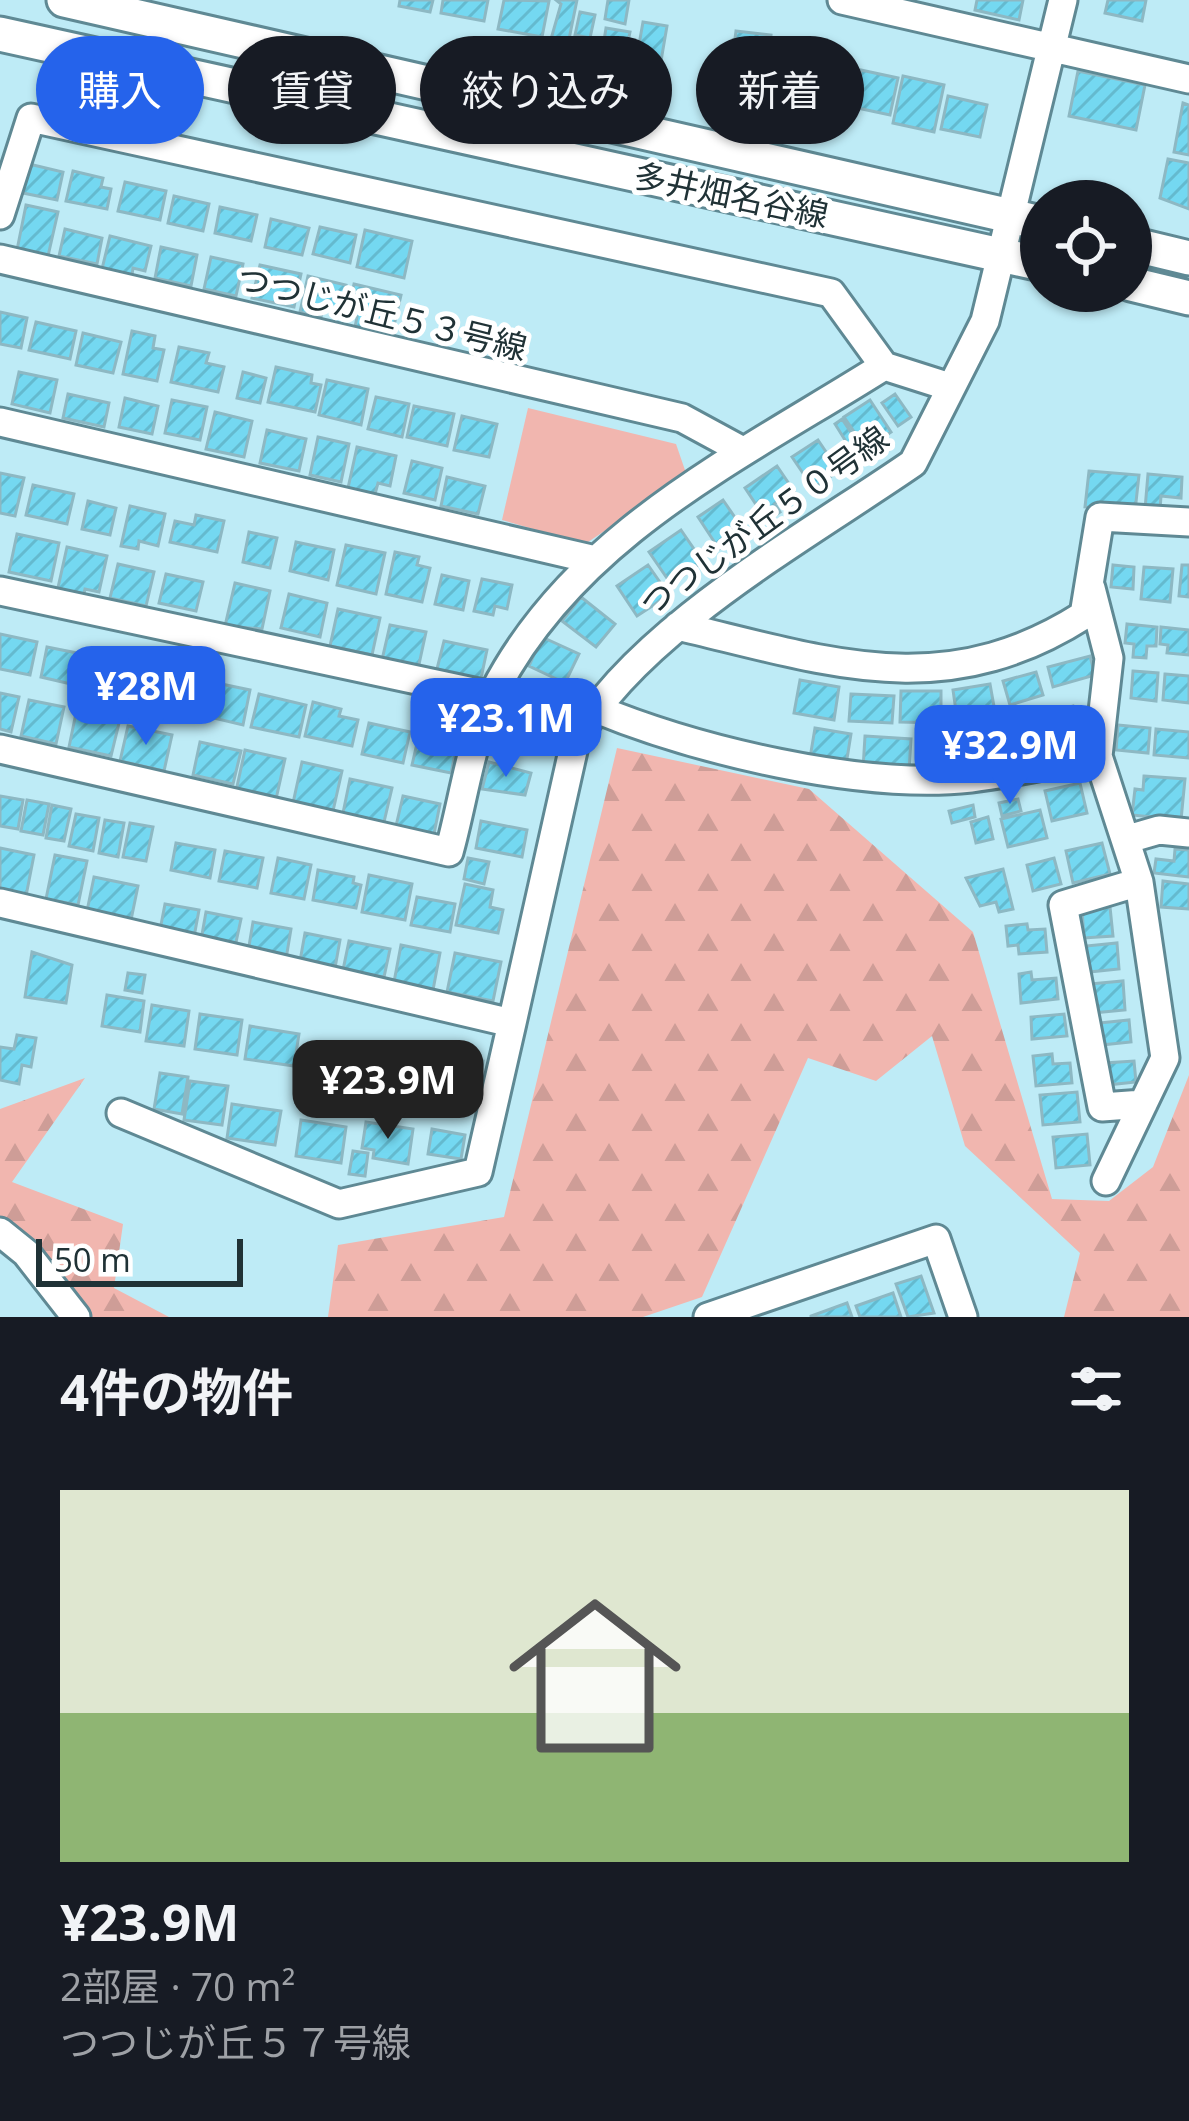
<!DOCTYPE html>
<html lang="ja">
<head>
<meta charset="utf-8">
<style>
	body { margin:0; font-family:"Open Sans","Noto Sans JP",sans-serif; background:#20242c; color:#f1f3f6; height:100vh; display:flex; flex-direction:column; font-size:45px; white-space:nowrap }
	* { box-sizing:border-box; margin:0 }
	p { font-size:39px; color:#9ea1a6 }
	.icon { flex:none; width:66px; height:66px; fill:none; stroke:currentColor; stroke-width:2; stroke-linecap:round; stroke-linejoin:round }
	.map { position:relative; height:1317px; overflow:hidden }
	.drawer { display:flex; flex-direction:column; background:#171b24; flex:1 }
	.drawer>* { flex:none }
	.banner { position:absolute; left:36px; top:36px; width:1119px; height:108px; display:flex; gap:24px }
	.buttons { position:absolute; left:1020px; top:180px; display:grid; gap:24px }
	.buttons a { display:grid; place-items:center; width:132px; height:132px; border-radius:50%; background:#171b24; box-shadow:0 3px 9px #0004; font-size:60px }
	.scale { position:absolute; left:36px; bottom:30px; width:207px; box-sizing:border-box; padding-left:12px; border:6px solid #203236; border-top:0; font-size:33px; line-height:42px; white-space:nowrap; color:#203236; -webkit-text-stroke:9px #fff; paint-order:stroke }
	.price { position:absolute; translate:-50% -102px; padding:0 27px; border-radius:24px; background:#2563eb; color:#fff; font-size:39px; line-height:78px; filter:drop-shadow(0 3px 6px #0008) }
	.price::after { content:''; position:absolute; left:50%; top:72px; width:36px; height:27px; margin-left:-18px; background:inherit; clip-path:polygon(0 0,100% 0,50% 100%) }
	.price.selected { background:#222; color:#fff }
	ul { padding:0; list-style:none }
	li { display:grid; align-content:center; gap:24px; height:636px; padding:0 60px }
	li span { display:grid; place-items:center; height:372px; border-radius:0px; color:#555 }
	li>.icon { margin-inline-start:auto }
	span .icon { width:216px; height:216px; fill:#fffc; stroke-width:1 }
	li b { font-size:51px }
	h2 { display:flex; justify-content:space-between; align-items:center; height:144px; padding:0 60px; font-size:51px }
	.chip { padding:0 42px; border-radius:54px; background:#171b24; box-shadow:0 3px 9px #0004; font-size:42px; line-height:108px }
	.chip.selected { background:#2563eb; color:#fff }
	.map>svg:first-child { display:block }
	.green { fill:#f1b6af }
	.forest { fill:url(#forest-firs) }
	.building { fill:url(#building-hatch); stroke:#8db8c3; stroke-width:3 }
	.lines { fill:none; stroke-linecap:round; stroke-linejoin:round }
	.minor-casing { stroke:#5f8994; stroke-width:33 }
	.tertiary-casing { stroke:#5f8994; stroke-width:39 }
	.minor { stroke:#fff; stroke-width:27 }
	.tertiary { stroke:#fff; stroke-width:33 }
	.labels { text-anchor:middle; stroke-width:10; stroke-linejoin:round; paint-order:stroke }
	.street-label { font-size:33px; fill:#203236; stroke:#fff }
</style>
</head>
<body>
<div class="map">
<svg width="1189" height="1317" viewBox="0 0 1189 1317">
	<defs>
		<pattern id="forest-firs" width="22" height="20" patternUnits="userSpaceOnUse" patternTransform="scale(3)"><rect width="22" height="20" fill="#f1b6af"/><path d="M5 1l3.5 6h-7zM16 11l3.5 6h-7z" fill="#ce9d97"/></pattern>
		<pattern id="building-hatch" width="6" height="6" patternUnits="userSpaceOnUse" patternTransform="scale(3)"><rect width="6" height="6" fill="#74d8f1"/><path d="M-1 1l2-2M0 6l6-6M5 7l2-2" fill="none" stroke="#64bacf"/></pattern>
	</defs>
	<rect width="100%" height="100%" fill="#beebf6"/>
	<path class="green" d="M528,408l148,36 11,32 -102,68 -83,-24z"/>
	<path class="forest" d="M617,748l192,41 164,143 79,267 57,2 44,-34 36,-92v242h-125l16,-64 -115,-107 -33,-110 -56,45 -68,-23 -106,239 -59,20h-315l10,-72 166,-28z
		M85,1078l-73,104 111,42 -9,64 55,29h-81l-88,-96v-112z"/>
	<path class="building" d="M400,0h33l-3,12 -31,-6z
		M443,0h45l-4,21 -43,-8z
		M504,0l45,1 -7,36 -44,-8z
		M556,0h21l-10,49 -18,-3 12,-42z
		M608,0h21l-4,24 -20,-5z
		M977,0h46l-4,20 -44,-10z
		M1108,0h38l-4,21 -37,-8z
		M580,12l15,3 -5,23 -15,-3z
		M643,22l24,4 -6,35 -24,-5z
		M606,28l24,4 -4,19 -23,-4z
		M736,31l35,4 -6,53 -36,-5z
		M777,49l35,7 -7,33 -36,-8z
		M817,60l38,9 -6,30 -39,-8z
		M861,70l37,8 -8,37 -37,-8z
		M1078,71l67,14 -9,45 -67,-14z
		M903,76l41,9 -10,47 -41,-9z
		M948,96l39,9 -7,32 -39,-8z
		M1183,103l6,2v50l-15,-3z
		M1168,159l21,4v46l-29,-11z
		M29,164l34,8 -6,28 -34,-7z
		M73,171l30,7 -2,9 10,2 -4,20 -41,-8z
		M125,182l41,9 -6,29 -42,-9z
		M174,196l35,8 -6,27 -35,-8z
		M26,205l32,7 -10,44 -31,-6z
		M220,207l37,8 -6,26 -36,-8z
		M271,219l38,9 -7,27 -37,-8z
		M320,227l36,8 -6,28 -37,-9z
		M65,229l37,9 -5,26 -38,-8z
		M365,230l47,11 -8,37 -47,-11z
		M110,236l41,10 -6,25 -12,-3 -1,7 -30,-6z
		M161,247l36,8 -6,31 -36,-8z
		M211,257l32,7 -7,32 -32,-7z
		M260,265l41,9 -7,33 -42,-9z
		M308,276l38,9 -6,28 -17,-4 -2,8 -21,-5z
		M354,284l47,11 -9,39 -37,-7 2,-10 -10,-2z
		M0,312l27,6 -6,30 -21,-4z
		M36,322l40,9 -6,28 -41,-9z
		M132,331l23,5 -2,12 11,2 -7,31 -34,-7z
		M83,333l38,9 -8,31 -37,-8z
		M179,347l30,6 -3,10 18,4 -6,25 -47,-10z
		M276,367l36,8 -1,8 10,2 -6,27 -47,-10z
		M19,372l38,8 -7,33 -38,-9z
		M243,372l23,6 -6,25 -23,-5z
		M327,380l41,9 -7,36 -42,-10z
		M68,394l41,9 -5,24 -41,-9z
		M895,394l16,23 -13,9 -16,-23z
		M376,397l33,7 -7,33 -34,-8z
		M125,398l33,8 -6,28 -33,-7z
		M172,400l35,7 -7,33 -35,-7z
		M870,400l21,32 -25,17 -22,-32z
		M414,406l40,8 -7,32 -40,-9z
		M215,412l37,9 -8,36 -38,-8z
		M462,416l35,8 -8,33 -35,-7z
		M842,419l16,24 -8,5 -15,-24z
		M267,430l39,9 -7,32 -39,-8z
		M318,437l31,7 -8,38 -31,-7z
		M818,440l21,31 -26,17 -21,-31z
		M357,447l39,9 -6,30 -12,-3 -3,11 -27,-6z
		M412,461l30,7 -7,32 -31,-7z
		M777,466l17,25 -19,13 5,8 -13,9 -22,-33z
		M1089,471l50,4 -4,36 -50,-4z
		M0,473l24,5 -9,38 -15,-3z
		M1148,474l34,3 -1,21 -20,-2 -1,14 -15,-1z
		M447,477l38,9 -7,28 -37,-8z
		M33,485l41,9 -7,30 -41,-9z
		M723,500l22,32 -26,17 -21,-32z
		M88,501l28,7 -6,27 -28,-6z
		M130,506l35,8 -7,32 -19,-5 -1,8 -17,-3z
		M196,515l28,6 -7,31 -47,-10 5,-21 19,4z
		M681,530l22,32 -32,22 -22,-32z
		M249,532l28,6 -7,30 -27,-6z
		M17,534l42,9 -8,38 -42,-9z
		M296,542l38,8 -6,30 -38,-9z
		M346,545l39,8 -9,41 -39,-9z
		M67,547l40,9 -8,36 -14,-3 -2,9 -26,-6z
		M395,552l24,5 -2,8 13,3 -8,34 -36,-8z
		M118,564l36,8 -8,34 -36,-8z
		M648,565l21,30 -32,21 -20,-30z
		M1113,565l21,2 -1,22 -22,-2z
		M1182,565h7v32l-10,-1z
		M1144,567l29,2 -3,33 -29,-3z
		M166,574l37,8 -7,29 -37,-8z
		M442,575l27,6 -6,29 -28,-6z
		M482,579l30,6 -5,24 -12,-3 -2,9 -19,-4z
		M235,583l35,8 -8,38 -37,-3z
		M289,594l38,9 -7,34 -39,-9z
		M581,597l34,27 -19,23 -34,-26z
		M338,609l42,9 -8,37 -42,-9z
		M1127,624l30,3 -1,19h-9l-1,12 -13,-1 1,-13 -9,-1z
		M390,625l36,7 -8,37 -36,-9z
		M1161,627l28,3v25l-22,-2 1,-8 -8,-1z
		M0,634l37,8 -7,33 -30,-6z
		M542,637l37,17 -14,29 -36,-17z
		M444,641l43,9 -7,33 -44,-10z
		M47,647l35,7 -7,31 -34,-8z
		M97,655l37,8 -8,35 -37,-8z
		M1090,656l5,19 -42,12 -5,-20z
		M139,669l45,10 -6,28 -45,-11z
		M1133,671l25,2 -2,28 -25,-3z
		M1036,672l7,23 -33,10 -7,-24z
		M1165,674l24,2v27l-26,-3z
		M800,680l39,7 -5,33 -40,-7z
		M212,682l38,8 -7,35 -38,-9z
		M990,684l5,28 -38,6 -4,-28z
		M901,691h40v32l-41,-1z
		M0,693l19,4 -8,35 -11,-3z
		M259,694l47,11 -7,32 -48,-10z
		M851,694l43,2 -2,27 -43,-2z
		M514,698l41,7 -6,31 -41,-7z
		M29,700l35,7 -8,37 -35,-8z
		M313,702l28,7 -2,7 19,4 -6,26 -47,-10z
		M1073,706l10,38 -46,11 -10,-37z
		M76,713l43,10 -8,33 -42,-9z
		M369,723l41,9 -7,31 -41,-9z
		M1016,723l6,31 -38,8 -6,-32z
		M1118,725l32,3 -2,25 -32,-3z
		M128,726l44,9 -8,36 -44,-10z
		M421,726l38,9 -8,38 -39,-8z
		M815,728l36,6 -5,31 -36,-7z
		M1156,729l33,3v26l-35,-3z
		M865,736l46,3 -2,32 -46,-2z
		M924,737l46,1v28h-47z
		M200,742l41,9 -8,33 -40,-9z
		M245,750l40,9 -9,40 -40,-8z
		M302,762l40,9 -9,40 -40,-8z
		M489,762l42,11 -6,22 -43,-6z
		M1144,776l41,3 -4,41 -49,-5 3,-26 8,1z
		M350,779l42,9 -8,34 -41,-9z
		M1080,783l7,30 -35,8 -7,-30z
		M0,796l23,4 -5,29 -18,-3z
		M403,796l37,8 -6,30 -38,-8z
		M1018,799l3,12 -19,5 -3,-13z
		M27,800l22,4 -6,31 -22,-4z
		M52,805l19,4 -7,32 -18,-3z
		M973,805l2,12 -23,6 -3,-12z
		M1040,810l7,28 -39,9 -7,-28z
		M76,814l23,4 -6,33 -24,-5z
		M988,817l5,22 -17,4 -5,-21z
		M105,820l19,3 -6,34 -19,-4z
		M481,821l46,9 -5,27 -46,-9z
		M130,823l23,4 -7,34 -23,-4z
		M176,843l39,7 -5,28 -39,-8z
		M1102,843l8,31 -37,9 -7,-32z
		M0,848l34,7 -8,41 -26,-5z
		M1175,849l14,1v27l-35,-4 2,-14 18,2z
		M225,851l38,7 -6,30 -38,-7z
		M55,855l32,6 -9,44 -32,-6z
		M278,858l33,7 -7,34 -33,-6z
		M468,858l21,4 -5,22 -20,-5z
		M1054,858l7,26 -28,7 -6,-26z
		M1003,869l10,40 -14,3 -3,-10 -16,4 -14,-28z
		M318,870l36,7 -1,6 8,2 -5,23 -43,-8z
		M369,875l43,9 -7,36 -43,-8z
		M94,877l44,9 -7,34 -44,-9z
		M1163,881l26,3v25l-28,-2z
		M465,884l28,6 -3,17 13,3 -5,23 -42,-8z
		M417,897l38,7 -5,28 -39,-7z
		M165,904l34,6 -5,27 -34,-7z
		M1110,907l3,29 -29,2 -2,-28z
		M206,912l35,7 -6,28 -34,-7z
		M253,922l38,7 -5,30 -38,-7z
		M1027,924l1,6 17,-1 2,23 -28,2 -1,-9 -10,1 -2,-20z
		M305,933l35,7 -5,28 -35,-7z
		M349,941l41,8 -6,28 -41,-7z
		M1117,943l2,26 -30,3 -3,-26z
		M401,945l39,8 -7,37 -39,-8z
		M32,952l40,13 -6,38 -41,-6z
		M455,953l46,9 -8,39 -46,-9z
		M1031,972l1,8 24,-2 2,21 -37,4 -2,-29z
		M128,973l17,2 -3,18 -17,-3z
		M1123,981l2,29 -33,3 -3,-29z
		M107,995l37,6 -4,31 -38,-6z
		M152,1005l37,6 -5,35 -38,-5z
		M200,1014l42,6 -5,35 -42,-6z
		M1064,1014l3,22 -35,3 -1,-22z
		M1129,1020l2,22 -30,3 -2,-22z
		M250,1026l49,8 -5,32 -49,-7z
		M17,1035l19,3 -5,29 -9,-2 -3,19 -19,-4v-33l14,2z
		M312,1046l50,7 -5,33 -49,-8z
		M439,1054l44,7 -6,40 -44,-7z
		M1052,1054l1,10 17,-1 2,20 -36,3 -3,-30z
		M394,1055l30,10 -4,27 -47,-7 4,-27 16,2z
		M1134,1061l2,21 -29,3 -2,-22z
		M160,1073l28,4 -6,37 -28,-5z
		M190,1081l38,5 -6,39 -38,-5z
		M1077,1092l3,30 -37,3 -3,-30z
		M232,1104l49,7 -6,34 -48,-7z
		M301,1120l45,7 -5,36 -45,-7z
		M366,1122l47,7 -5,35 -35,-6 1,-8 -12,-2z
		M432,1129l33,6 -4,24 -33,-5z
		M1087,1134l3,31 -34,3 -3,-31z
		M353,1151l15,2 -3,23 -16,-2z
		M921,1276l13,37 -26,4 -12,-33z
		M893,1293l8,24h-41l-4,-11z
		M847,1303l5,14h-41v-1z"/>
	<g class="lines">
		<defs>
			<path id="minor" d="M842,0l347,79
				M0,215l31,-97 800,175 53,73
				M0,259l682,159 59,32
				M0,422l591,137
				M1091,588l18,70 -11,98 41,126 26,176 -59,123
				M0,591l492,105
				M678,626c149,35 265,79 406,-11l16,-98 89,5
				M594,708c102,42 266,82 377,70 42,-5 84,-15 127,-22
				M0,749l449,103c14,-50 22,-113 45,-160 81,-158 246,-235 390,-326l66,21
				M1128,839l31,-9 30,3
				M1139,882l-76,23 39,202 41,-3
				M0,903l512,120 63,-281c59,-110 234,-207 338,-279l72,-142 78,-321
				M121,1113l218,91 139,-32 34,-149
				M0,1232l26,21 50,64
				M708,1317l228,-78 27,78"/>
			<path id="tertiary" d="M64,0l977,223
				M0,34l1041,230
				M1131,244l58,14
				M1131,284l58,14"/>
		</defs>
		<use href="#minor" class="minor-casing"/>
		<use href="#tertiary" class="tertiary-casing"/>
		<use href="#minor" class="minor"/>
		<use href="#tertiary" class="tertiary"/>
	</g>
	<g class="labels">
		<g class="street-label">
			<text transform="translate(731 195) rotate(12)" y="12">多井畑名谷線</text>
			<text transform="translate(382 313) rotate(14)" y="12">つつじが丘５３号線</text>
			<text transform="translate(764 521) rotate(-36)" y="12">つつじが丘５０号線</text>
		</g>
	</g>
</svg>
<div class="buttons">
<a><svg class="icon" aria-label="locate" viewBox="0 0 24 24"><circle cx="12" cy="12" r="6"/><path d="M12 2v4M12 18v4M2 12h4M18 12h4"/></svg></a>
</div>
<div class="scale">50 m</div>
<b class="price" style="left:146px;top:748px">¥28M</b>
<b class="price" style="left:506px;top:780px">¥23.1M</b>
<b class="price" style="left:1010px;top:807px">¥32.9M</b>
<b class="price selected" style="left:388px;top:1142px">¥23.9M</b>
<div class="banner">
<a class="chip selected">購入</a>
<a class="chip">賃貸</a>
<a class="chip">絞り込み</a>
<a class="chip">新着</a>
</div>
</div>
<section class="drawer">
<h2>4件の物件<svg class="icon" aria-label="filters" viewBox="0 0 24 24"><path d="M4 7h16M4 17h16"/><circle cx="9" cy="7" r="2"/><circle cx="15" cy="17" r="2"/></svg></h2>
<ul>
<li><span style="background:linear-gradient(#dfe7d0 60%,#8fb573 0)"><svg class="icon" aria-label="home" viewBox="0 0 24 24"><path d="M3 11l9-7 9 7M6 9v11h12V9"/></svg></span><div><b>¥23.9M</b><p>2部屋 · 70 m²</p><p>つつじが丘５７号線</p></div></li>
</ul>
</section>
</body>
</html>
